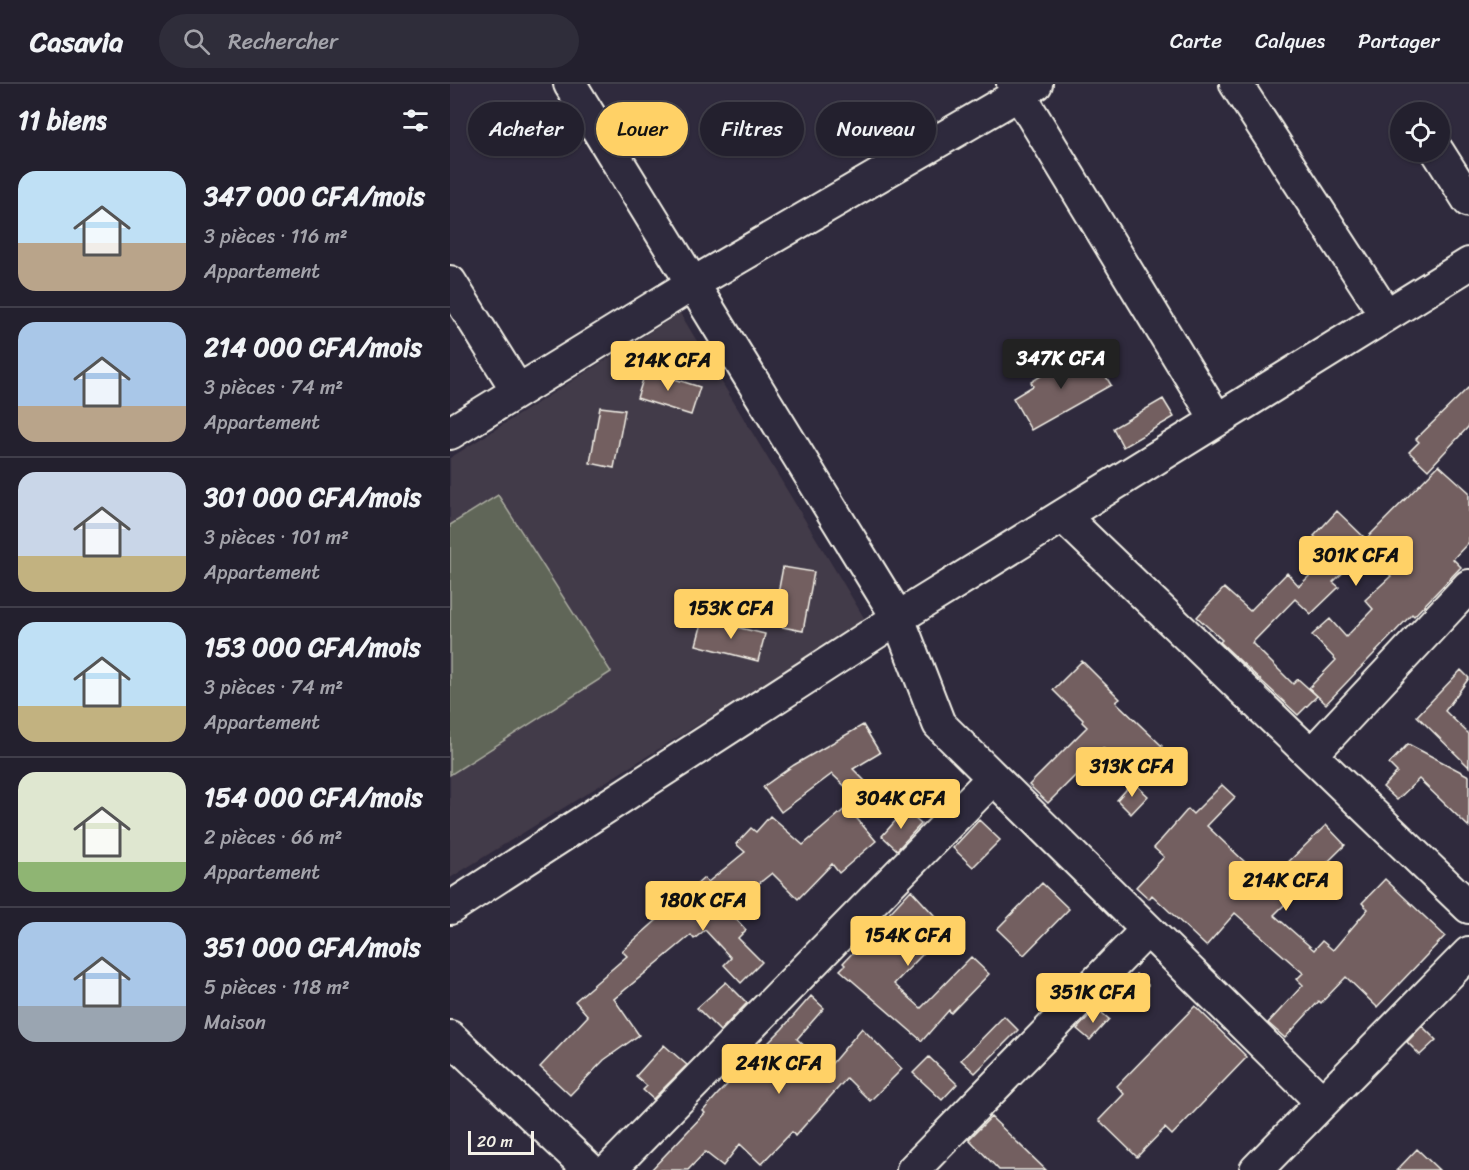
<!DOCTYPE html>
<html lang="fr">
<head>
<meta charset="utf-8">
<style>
	body { margin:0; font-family:Sriracha,sans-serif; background:#2f2d3a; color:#f1f3f6; height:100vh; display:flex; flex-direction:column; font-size:22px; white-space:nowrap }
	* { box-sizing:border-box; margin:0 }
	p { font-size:20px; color:#a3a3aa }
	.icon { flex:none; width:33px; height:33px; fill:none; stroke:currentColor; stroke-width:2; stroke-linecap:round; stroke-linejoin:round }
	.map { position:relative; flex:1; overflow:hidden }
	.drawer { display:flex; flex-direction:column; background:#23202e; width:450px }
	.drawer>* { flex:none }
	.banner { position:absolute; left:18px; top:18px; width:570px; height:54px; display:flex; gap:12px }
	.fabs { position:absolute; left:940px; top:18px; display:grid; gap:12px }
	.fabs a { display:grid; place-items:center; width:60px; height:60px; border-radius:50%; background:#23202e; box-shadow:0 2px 4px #0004,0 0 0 2px #403e4a; font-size:30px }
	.scale { position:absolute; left:18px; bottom:15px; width:66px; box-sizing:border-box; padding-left:6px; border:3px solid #f4f1e8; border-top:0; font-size:16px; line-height:21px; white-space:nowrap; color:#f4f1e8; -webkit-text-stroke:4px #2f2a3d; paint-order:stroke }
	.price { position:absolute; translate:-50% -51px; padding:0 14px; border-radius:6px; background:#ffd166; color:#111; font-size:20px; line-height:39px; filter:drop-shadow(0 2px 3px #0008) }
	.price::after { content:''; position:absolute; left:50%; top:36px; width:18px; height:14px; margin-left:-9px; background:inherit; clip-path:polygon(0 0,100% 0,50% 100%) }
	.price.on { background:#222; color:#fff }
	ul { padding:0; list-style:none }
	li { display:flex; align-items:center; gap:18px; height:150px; padding:0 18px }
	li+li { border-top:2px solid #403e4a }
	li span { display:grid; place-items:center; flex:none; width:168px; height:120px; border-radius:18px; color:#555 }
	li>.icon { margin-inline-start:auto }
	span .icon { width:72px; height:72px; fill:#fffc; stroke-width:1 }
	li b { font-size:26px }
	h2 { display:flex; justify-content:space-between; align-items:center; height:72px; padding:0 18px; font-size:26px }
	.tag { padding:0 21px; border-radius:27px; background:#23202e; box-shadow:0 2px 4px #0004,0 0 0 2px #403e4a; font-size:21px; line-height:54px }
	.tag.on { background:#ffd166; color:#111 }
	header { display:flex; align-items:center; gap:36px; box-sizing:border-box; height:84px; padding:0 30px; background:#23202e; border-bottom:2px solid #403e4a }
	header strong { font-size:28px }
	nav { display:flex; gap:33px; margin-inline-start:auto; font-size:21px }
	.search { width:420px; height:54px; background:#2f2d3a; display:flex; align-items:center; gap:15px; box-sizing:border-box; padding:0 21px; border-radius:33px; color:#a3a3aa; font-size:22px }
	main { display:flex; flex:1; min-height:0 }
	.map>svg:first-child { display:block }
	.built { fill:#433a48 }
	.pitch { fill:#616659; stroke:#aaaca0; stroke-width:1.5 }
	.building { fill:#735f60; stroke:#f4f1e8; stroke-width:1.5 }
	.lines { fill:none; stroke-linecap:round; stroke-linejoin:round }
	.minor-casing { stroke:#f4f1e8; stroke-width:36 }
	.minor { stroke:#2f2a3d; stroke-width:32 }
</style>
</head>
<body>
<header>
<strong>Casavia</strong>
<div class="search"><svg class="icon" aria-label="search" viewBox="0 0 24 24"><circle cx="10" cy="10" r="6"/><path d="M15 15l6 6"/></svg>Rechercher</div>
<nav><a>Carte</a><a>Calques</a><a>Partager</a></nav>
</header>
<main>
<section class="drawer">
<h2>11 biens<svg class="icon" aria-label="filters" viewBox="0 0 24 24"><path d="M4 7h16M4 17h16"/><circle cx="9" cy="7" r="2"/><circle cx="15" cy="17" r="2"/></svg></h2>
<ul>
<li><span style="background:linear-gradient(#bfe0f5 60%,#b9a48a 0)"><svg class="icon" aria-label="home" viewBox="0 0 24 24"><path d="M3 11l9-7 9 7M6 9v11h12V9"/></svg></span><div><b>347 000 CFA/mois</b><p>3 pièces · 116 m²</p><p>Appartement</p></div></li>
<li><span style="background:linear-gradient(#a9c7e8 70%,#b9a48a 0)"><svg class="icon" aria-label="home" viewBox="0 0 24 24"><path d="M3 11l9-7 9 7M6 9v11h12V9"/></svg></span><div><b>214 000 CFA/mois</b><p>3 pièces · 74 m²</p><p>Appartement</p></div></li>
<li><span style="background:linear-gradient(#c9d6e8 70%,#c2b280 0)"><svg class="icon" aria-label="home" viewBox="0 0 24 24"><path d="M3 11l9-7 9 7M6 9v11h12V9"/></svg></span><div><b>301 000 CFA/mois</b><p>3 pièces · 101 m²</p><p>Appartement</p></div></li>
<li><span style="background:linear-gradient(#bfe0f5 70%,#c2b280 0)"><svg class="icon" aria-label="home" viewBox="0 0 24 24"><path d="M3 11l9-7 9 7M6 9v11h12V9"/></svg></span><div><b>153 000 CFA/mois</b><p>3 pièces · 74 m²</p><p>Appartement</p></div></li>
<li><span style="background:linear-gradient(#dfe7d0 75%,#8fb573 0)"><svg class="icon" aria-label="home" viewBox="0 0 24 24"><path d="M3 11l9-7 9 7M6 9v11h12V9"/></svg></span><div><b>154 000 CFA/mois</b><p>2 pièces · 66 m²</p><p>Appartement</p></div></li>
<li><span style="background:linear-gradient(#a9c7e8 70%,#9aa5b1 0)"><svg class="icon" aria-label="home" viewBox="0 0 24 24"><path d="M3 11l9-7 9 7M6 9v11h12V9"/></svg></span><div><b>351 000 CFA/mois</b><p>5 pièces · 118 m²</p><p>Maison</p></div></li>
</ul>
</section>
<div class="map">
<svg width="1019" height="1086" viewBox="0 0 1019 1086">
	<rect width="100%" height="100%" fill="#2f2a3d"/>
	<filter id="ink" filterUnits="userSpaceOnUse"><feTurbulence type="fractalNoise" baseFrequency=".0167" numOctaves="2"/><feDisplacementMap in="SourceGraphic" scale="12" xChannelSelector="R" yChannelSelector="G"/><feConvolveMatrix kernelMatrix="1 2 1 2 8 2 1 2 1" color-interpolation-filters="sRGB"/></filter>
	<g filter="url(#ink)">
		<path class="built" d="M230,229l186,308 -416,257v-420z"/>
		<path class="pitch" d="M48,411l113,177 -161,103v-250z"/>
		<path class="building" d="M642,269l19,32 -80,45 -18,-32 20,-12 -2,-4 31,-19 3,5z
			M196,286l54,17 -9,28 -54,-17z
			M1019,303v39l-41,44 -19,-18 10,-10 -3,-3z
			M713,315l11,18 -51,30 -10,-19z
			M150,323l25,3 -11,58 -24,-5z
			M989,381l30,27v50l-16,17 8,8 -47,49 -2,-2 -86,90 -17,-16 27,-28 -24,-25 18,-16 16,18 27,-28 -8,-9 26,-24 -24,-26 -34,32 6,5 -28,27 -16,-15 -43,44 41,41 5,-5 19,17 -19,19 -78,-73 2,-2 -25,-23 27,-29 26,23 37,-38 12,13 33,-32 -18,-18 23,-25 29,28z
			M333,483l31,5 -11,59 -31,-6z
			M253,535l62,15 -7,27 -62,-16z
			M632,577l38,38 -4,3 46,44 -30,31 -29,-29 -55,55 -19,-18 58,-58 -5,-5 1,-2 -30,-30z
			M1011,586l8,8 -24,33 24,23v33l-52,-51z
			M413,641l17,28 -27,16 12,12 -13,12 -20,-19 -51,38 -18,-25 31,-22z
			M958,660l61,32v51l-50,-48 -22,21 -14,-13 14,-15 -8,-8z
			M683,698l15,14 -17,18 -14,-14z
			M772,701l13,12 -28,29 60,57 59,-58 19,20 -71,70 40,35 8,-9 11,9 35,-41 -6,-6 23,-24 60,57 -68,71 -31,-30 -25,26 -2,-2 -34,37 -17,-15 35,-38 -6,-6 6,-6 -68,-60 -29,33 -54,-51 -3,4 -13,-12 28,-30 -10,-9 34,-39 5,5z
			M397,723l29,34 -37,32 -7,-9 -34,35 -26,-26 -45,36 19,21 -8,8 24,24 -21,21 -17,-18 7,-7 -26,-28 -11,9 -3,-4 -77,64 25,36 -35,25 -34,35 -30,-28 48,-51 -13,-15 52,-45 -5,-5 82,-73 4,4 37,-30 -9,-8 15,-16 5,4 14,-16 33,29z
			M455,726l16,14 -24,26 -15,-14z
			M529,736l21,20 -27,27 -20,-19z
			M592,799l27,26 -45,46 -27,-26z
			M461,806l36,39 -53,55 27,24 50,-51 18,17 -38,39 -2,-3 -27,31 -82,-71 5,-5 -2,-2z
			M686,890l12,11 -21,21 -11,-11z
			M276,898l21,21 -27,28 -23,-23z
			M361,912l13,12 -27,31 31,29 34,-40 40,41 -32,32 -23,-23 -52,58 -3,-4 -31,32 -21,-20 -17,22 -18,-14 -17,18h-37l54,-57 -2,-2 14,-16 65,-66z
			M745,922l52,51 -75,78 -7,-7 -28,29 -38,-37 25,-26 -7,-8z
			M646,924l13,11 -19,21 -13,-11z
			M554,932l14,14 -43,43 -14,-13z
			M972,942l14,14 -16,15 -13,-13z
			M214,961l23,20 -34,34 -10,-9 4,-4 -11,-10z
			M479,973l28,27 -15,16 -29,-27z
			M541,1033l55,53h-47l-30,-31z
			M967,1065l22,21h-42z"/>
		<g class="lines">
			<defs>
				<path id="minor" d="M120,0l328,534 41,106 383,378
					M563,0l204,336
					M786,0l150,231
					M988,68l31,49
					M0,198l68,109
					M0,349l244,-150 342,-199
					M613,432l406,391
					M862,670l157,-168
					M0,824l448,-290 571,-354
					M0,953l140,133
					M159,1086l383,-391
					M463,1086l234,-240
					M806,1086l213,-217"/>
			</defs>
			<use href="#minor" class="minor-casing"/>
			<use href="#minor" class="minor"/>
		</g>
	</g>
</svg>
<div class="fabs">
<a><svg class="icon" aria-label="locate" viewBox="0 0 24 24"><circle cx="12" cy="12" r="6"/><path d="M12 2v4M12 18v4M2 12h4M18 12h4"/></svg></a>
</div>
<div class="scale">20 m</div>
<b class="price on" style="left:611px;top:306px">347K CFA</b>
<b class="price" style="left:218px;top:308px">214K CFA</b>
<b class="price" style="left:906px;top:503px">301K CFA</b>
<b class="price" style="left:281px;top:556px">153K CFA</b>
<b class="price" style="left:682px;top:714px">313K CFA</b>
<b class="price" style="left:451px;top:746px">304K CFA</b>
<b class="price" style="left:836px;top:828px">214K CFA</b>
<b class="price" style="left:253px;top:848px">180K CFA</b>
<b class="price" style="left:458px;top:883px">154K CFA</b>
<b class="price" style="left:643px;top:940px">351K CFA</b>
<b class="price" style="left:329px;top:1011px">241K CFA</b>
<div class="banner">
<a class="tag">Acheter</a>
<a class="tag on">Louer</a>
<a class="tag">Filtres</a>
<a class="tag">Nouveau</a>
</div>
</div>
</main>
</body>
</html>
